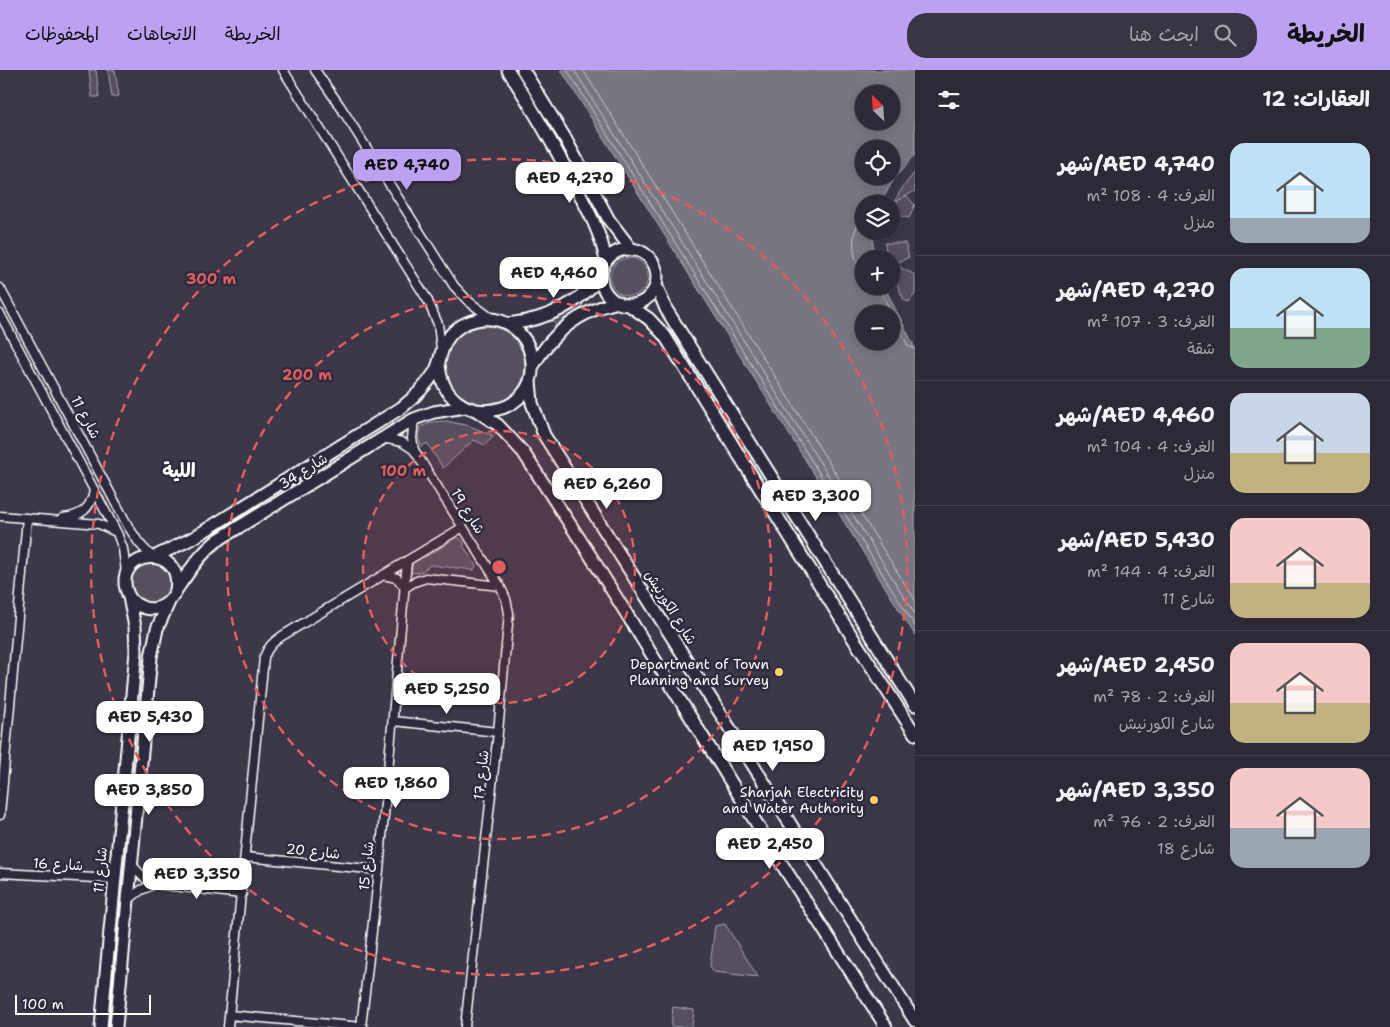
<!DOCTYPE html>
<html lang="ar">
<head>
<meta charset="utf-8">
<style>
	body { margin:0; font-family:"Shantell Sans","Playpen Sans Arabic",sans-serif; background:#393542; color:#f1f3f6; direction:rtl; height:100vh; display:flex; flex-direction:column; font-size:19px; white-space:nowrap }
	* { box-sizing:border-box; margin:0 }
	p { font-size:16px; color:#a7a6ad }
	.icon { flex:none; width:28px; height:28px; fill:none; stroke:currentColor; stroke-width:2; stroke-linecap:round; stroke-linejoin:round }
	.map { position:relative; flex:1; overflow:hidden; direction:ltr }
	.drawer { display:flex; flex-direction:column; background:#2d2937; width:475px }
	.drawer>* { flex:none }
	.needle { width:32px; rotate:335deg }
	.tools { position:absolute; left:855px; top:15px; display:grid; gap:10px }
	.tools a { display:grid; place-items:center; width:45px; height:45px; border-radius:50%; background:#2d2937; box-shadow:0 2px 12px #0003,0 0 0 1px #484552; font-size:25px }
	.scale { position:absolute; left:15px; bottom:12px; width:136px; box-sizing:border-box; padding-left:5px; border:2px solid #fff; border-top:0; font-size:14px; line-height:18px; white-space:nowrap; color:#fff; -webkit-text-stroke:4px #2f2a3d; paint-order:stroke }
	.price { position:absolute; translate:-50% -42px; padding:0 11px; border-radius:10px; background:#fff; color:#222; font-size:16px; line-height:32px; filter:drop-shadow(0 1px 2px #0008) }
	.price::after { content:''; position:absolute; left:50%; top:30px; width:15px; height:11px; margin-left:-8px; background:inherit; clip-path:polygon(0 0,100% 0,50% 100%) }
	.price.on { background:#bca0f2; color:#111 }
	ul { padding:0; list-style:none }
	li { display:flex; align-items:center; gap:15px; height:125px; padding:0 20px }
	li+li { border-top:1px solid #484552 }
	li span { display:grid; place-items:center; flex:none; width:140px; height:100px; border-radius:15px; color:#555 }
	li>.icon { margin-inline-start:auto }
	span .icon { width:60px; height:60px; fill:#fffc; stroke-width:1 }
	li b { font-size:21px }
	h2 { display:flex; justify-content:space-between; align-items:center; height:60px; padding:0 20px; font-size:21px }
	header { display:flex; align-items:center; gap:30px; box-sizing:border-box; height:70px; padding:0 25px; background:#bca0f2; color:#111 }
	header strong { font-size:24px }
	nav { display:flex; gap:28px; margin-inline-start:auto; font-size:18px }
	.search { width:350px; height:45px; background:#393542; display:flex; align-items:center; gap:12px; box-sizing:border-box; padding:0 18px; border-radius:20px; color:#a7a6ad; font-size:19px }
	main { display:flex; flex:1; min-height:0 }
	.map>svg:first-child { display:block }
	.green { fill:#555060; stroke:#aaa8b0 }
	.water { fill:#797682; stroke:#afadb4; fill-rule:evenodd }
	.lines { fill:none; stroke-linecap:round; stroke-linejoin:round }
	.shore { stroke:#c9c8cd; stroke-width:1 }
	.street-casing { stroke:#fff; stroke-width:11 }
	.secondary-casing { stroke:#fff; stroke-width:15 }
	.street { stroke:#2f2a3d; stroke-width:8 }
	.secondary { stroke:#2f2a3d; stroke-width:11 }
	.ring { fill:none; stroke:#e05e5e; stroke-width:2.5; stroke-dasharray:9 6 }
	.poi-dot { fill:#ffd166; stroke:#2f2a3d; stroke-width:2 }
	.labels { text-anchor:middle; stroke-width:5; stroke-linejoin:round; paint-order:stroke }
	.street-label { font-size:14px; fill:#fff; stroke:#2f2a3d }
	.poi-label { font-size:14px; fill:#fff; stroke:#2f2a3d; text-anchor:end }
	.district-label { font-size:19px; font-weight:bold; fill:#fff; stroke:#2f2a3d }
	.centre { fill:#e05e5e; stroke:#2f2a3d; stroke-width:2.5 }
	.ring-label { font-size:15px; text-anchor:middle; font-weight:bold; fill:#e05e5e; stroke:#2f2a3d; stroke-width:5; stroke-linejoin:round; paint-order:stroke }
</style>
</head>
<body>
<header>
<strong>الخريطة</strong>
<div class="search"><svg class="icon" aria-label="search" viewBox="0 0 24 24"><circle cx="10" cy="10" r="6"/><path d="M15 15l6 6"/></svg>ابحث هنا</div>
<nav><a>الخريطة</a><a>الاتجاهات</a><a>المحفوظات</a></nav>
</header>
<main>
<section class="drawer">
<h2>العقارات: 12<svg class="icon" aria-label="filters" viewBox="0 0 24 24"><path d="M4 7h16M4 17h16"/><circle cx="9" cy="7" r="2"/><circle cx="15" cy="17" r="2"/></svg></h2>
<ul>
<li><span style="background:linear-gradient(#bfe0f5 75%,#9aa5b1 0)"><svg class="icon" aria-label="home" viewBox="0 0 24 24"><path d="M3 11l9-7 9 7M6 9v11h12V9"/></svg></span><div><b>AED 4,740/شهر</b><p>الغرف: 4 · 108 m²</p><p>منزل</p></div></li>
<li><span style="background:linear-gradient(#bfe0f5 60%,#7fa58c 0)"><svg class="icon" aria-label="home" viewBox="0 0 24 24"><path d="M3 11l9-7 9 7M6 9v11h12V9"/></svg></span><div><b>AED 4,270/شهر</b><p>الغرف: 3 · 107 m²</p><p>شقة</p></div></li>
<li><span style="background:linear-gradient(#c9d6e8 60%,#c2b280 0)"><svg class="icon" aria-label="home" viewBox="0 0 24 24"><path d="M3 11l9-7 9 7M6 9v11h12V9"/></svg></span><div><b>AED 4,460/شهر</b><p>الغرف: 4 · 104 m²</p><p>منزل</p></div></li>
<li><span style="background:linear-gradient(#f6c9c9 65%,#c2b280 0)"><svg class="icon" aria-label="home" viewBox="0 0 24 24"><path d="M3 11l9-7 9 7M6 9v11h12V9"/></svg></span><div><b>AED 5,430/شهر</b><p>الغرف: 4 · 144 m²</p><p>شارع 11</p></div></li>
<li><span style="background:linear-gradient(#f6c9c9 60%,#c2b280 0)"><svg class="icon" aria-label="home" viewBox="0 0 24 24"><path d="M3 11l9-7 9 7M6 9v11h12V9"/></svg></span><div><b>AED 2,450/شهر</b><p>الغرف: 2 · 78 m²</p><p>شارع الكورنيش</p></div></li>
<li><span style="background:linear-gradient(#f6c9c9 60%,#9aa5b1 0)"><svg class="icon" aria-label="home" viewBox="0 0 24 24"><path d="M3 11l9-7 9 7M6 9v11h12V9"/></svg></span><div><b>AED 3,350/شهر</b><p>الغرف: 2 · 76 m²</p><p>شارع 18</p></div></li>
</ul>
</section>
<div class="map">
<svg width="915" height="957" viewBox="0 0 915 957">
	<rect width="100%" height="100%" fill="#3c3749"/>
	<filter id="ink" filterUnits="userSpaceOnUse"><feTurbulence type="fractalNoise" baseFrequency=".02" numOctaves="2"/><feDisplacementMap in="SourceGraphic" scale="10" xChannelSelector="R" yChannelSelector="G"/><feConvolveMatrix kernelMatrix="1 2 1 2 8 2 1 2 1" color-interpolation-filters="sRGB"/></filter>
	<g filter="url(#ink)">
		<path class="green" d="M89,0h7l3,27h-7z
			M108,0h7l4,26 -7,1z
			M915,102v19l-21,11 9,-15z
			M906,125l9,10 -6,13 -18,-5 5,-10z
			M885,173h20l4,14 -12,6 4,5 14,7v19l-6,8 -5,-2 -13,-30v-11h-4z
			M610 207a19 19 0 1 1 38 0a19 19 0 1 1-38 0Z
			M580,234h3l-1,4 -26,17 -3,-4z
			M445 296a40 40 0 1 1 80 0a40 40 0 1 1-80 0Z
			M392,351l2,4 -33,20 -2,-4z
			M446,351l24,5 24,10 -9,9 -11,-5 -31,28 -16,-25 -6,4 -3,-11 2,-9 13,-5z
			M356,373l2,4 -33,21 -3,-4z
			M320,395l3,4 -34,21 -2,-4z
			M284,417l3,5 -33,20 -3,-4z
			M453,467l6,1 5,4v5l12,19 -2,4 -44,-5 -8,7 -11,1 2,-11 6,-6 6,1 22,-13 1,-5z
			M131 513a20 20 0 1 1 40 0a20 20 0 1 1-40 0Z
			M725,854l33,53 -44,-5 -4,-6 5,-40z
			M673,937l21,3 -2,17h-21z"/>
		<path class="water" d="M561,0h354v85l-21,24 -14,25h-16v27h10l-1,13 2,15h-11v27h20l31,62v287zM864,24h27v27h-27zM864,79h27v27h-27zM864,244h27v27h-27z"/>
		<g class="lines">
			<path class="shore" d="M567,0l348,556
				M574,0l341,544
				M583,0l332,530
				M864,146c-15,12 -13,45 0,57
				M880,216v4l28,56 7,3"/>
			<defs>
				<path id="street" d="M283,0l144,229 11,25 3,25
					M315,0l25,36 114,180 14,15 23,17
					M0,218l128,238 11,17 13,14
					M0,244l117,219 6,16 3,23
					M414,349l-2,19 2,12 86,136 6,13 3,14 -11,119 -33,295
					M383,368l19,4 12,8
					M0,446l99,8 17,8
					M63,448c18,-2 28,-9 31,-28
					M383,505l14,3 8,10
					M405,518l9,-6 12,-4 74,8
					M393,651l105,11
					M0,745l27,-297
					M245,787l134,13
					M132,795l10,11 13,8 87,10
					M0,803l115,6
					M128,830l13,-10 14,-6
					M229,945l134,12
					M228,957l36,-370c4,-10 9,-15 18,-21l181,-109
					M361,957l18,-157 28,-309"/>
				<path id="secondary" d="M508,0c23,36 44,72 64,110 14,26 29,52 34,81
					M523,0l42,68 44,82 23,30
					M601 207a28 28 0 1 1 56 0a28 28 0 1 1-56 0Z
					M656,215l10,24 249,396
					M629,235l20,14 16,17 181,291 69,107
					M508,254c38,-4 69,-18 93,-48
					M532,298c19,-35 47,-57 86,-66
					M530,311l2,22 12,32 371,586
					M477,341l21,14 25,27 67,103 193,311 103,161
					M154,487l39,-19 208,-130c13,-10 25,-22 34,-36 5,-9 5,-19 10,-29 13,-24 46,-32 69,-15 9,7 15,17 17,28 13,63 -87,79 -92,8
					M176,520c8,-46 -60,-40 -50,-1 2,8 7,14 14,17 9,5 21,3 28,-4 5,-4 7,-11 11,-16 12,-17 22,-33 39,-46l196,-121 20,-7 31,-5
					M101,957l35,-375 -1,-25 -6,-30
					M116,957l35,-370 6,-28 12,-27"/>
			</defs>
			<use href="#street" class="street-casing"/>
			<use href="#secondary" class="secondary-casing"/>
			<use href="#street" class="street"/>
			<use href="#secondary" class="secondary"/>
		</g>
	</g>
	<circle cx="499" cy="497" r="136" fill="#e05e5e" fill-opacity=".12"/>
	<g class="ring">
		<circle cx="499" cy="497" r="136"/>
		<circle cx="499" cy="497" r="272"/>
		<circle cx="499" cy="497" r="408"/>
	</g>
	<g class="poi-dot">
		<circle cx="779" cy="602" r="5"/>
		<circle cx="874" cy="730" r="5"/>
	</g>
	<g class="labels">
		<g class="street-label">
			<text transform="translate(86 347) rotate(62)" y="5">شارع 11</text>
			<text transform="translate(303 401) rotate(-32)" y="5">شارع 34</text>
			<text transform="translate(468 441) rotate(58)" y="5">شارع 19</text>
			<text transform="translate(671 537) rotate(58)" y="5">شارع الكورنيش</text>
			<text transform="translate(481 705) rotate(-84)" y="5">شارع 17</text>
			<text transform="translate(313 781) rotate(6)" y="5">شارع 20</text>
			<text transform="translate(58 794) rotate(3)" y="5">شارع 16</text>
			<text transform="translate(366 796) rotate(-84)" y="5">شارع 15</text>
			<text transform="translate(100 800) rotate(-85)" y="5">شارع 11</text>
		</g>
		<g class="poi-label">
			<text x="769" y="599">Department of Town<tspan x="769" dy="16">Planning and Survey</tspan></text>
			<text x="864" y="727">Sharjah Electricity<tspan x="864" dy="16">and Water Authority</tspan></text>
		</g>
		<g class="district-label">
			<text x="179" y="407">اللية</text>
		</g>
	</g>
	<circle cx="499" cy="497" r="8" class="centre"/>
	<g class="ring-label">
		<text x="211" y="214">300 m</text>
		<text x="307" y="310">200 m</text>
		<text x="403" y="406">100 m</text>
	</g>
</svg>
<div class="tools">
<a><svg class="needle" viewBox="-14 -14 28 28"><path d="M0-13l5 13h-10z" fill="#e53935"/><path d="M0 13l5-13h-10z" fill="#a7a6ad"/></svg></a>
<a><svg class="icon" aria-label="locate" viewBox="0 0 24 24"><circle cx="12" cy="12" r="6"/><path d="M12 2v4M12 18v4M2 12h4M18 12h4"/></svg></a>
<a><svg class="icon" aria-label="layers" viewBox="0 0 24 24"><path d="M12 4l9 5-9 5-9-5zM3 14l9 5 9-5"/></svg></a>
<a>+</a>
<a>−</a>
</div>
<div class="scale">100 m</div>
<b class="price on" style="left:407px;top:121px">AED 4,740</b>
<b class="price" style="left:570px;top:134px">AED 4,270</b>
<b class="price" style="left:554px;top:229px">AED 4,460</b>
<b class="price" style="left:607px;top:440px">AED 6,260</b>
<b class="price" style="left:816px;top:452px">AED 3,300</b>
<b class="price" style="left:447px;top:645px">AED 5,250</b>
<b class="price" style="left:150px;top:673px">AED 5,430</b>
<b class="price" style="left:773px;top:702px">AED 1,950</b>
<b class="price" style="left:396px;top:739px">AED 1,860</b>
<b class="price" style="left:149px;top:746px">AED 3,850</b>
<b class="price" style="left:770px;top:800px">AED 2,450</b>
<b class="price" style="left:197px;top:830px">AED 3,350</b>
</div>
</main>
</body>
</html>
